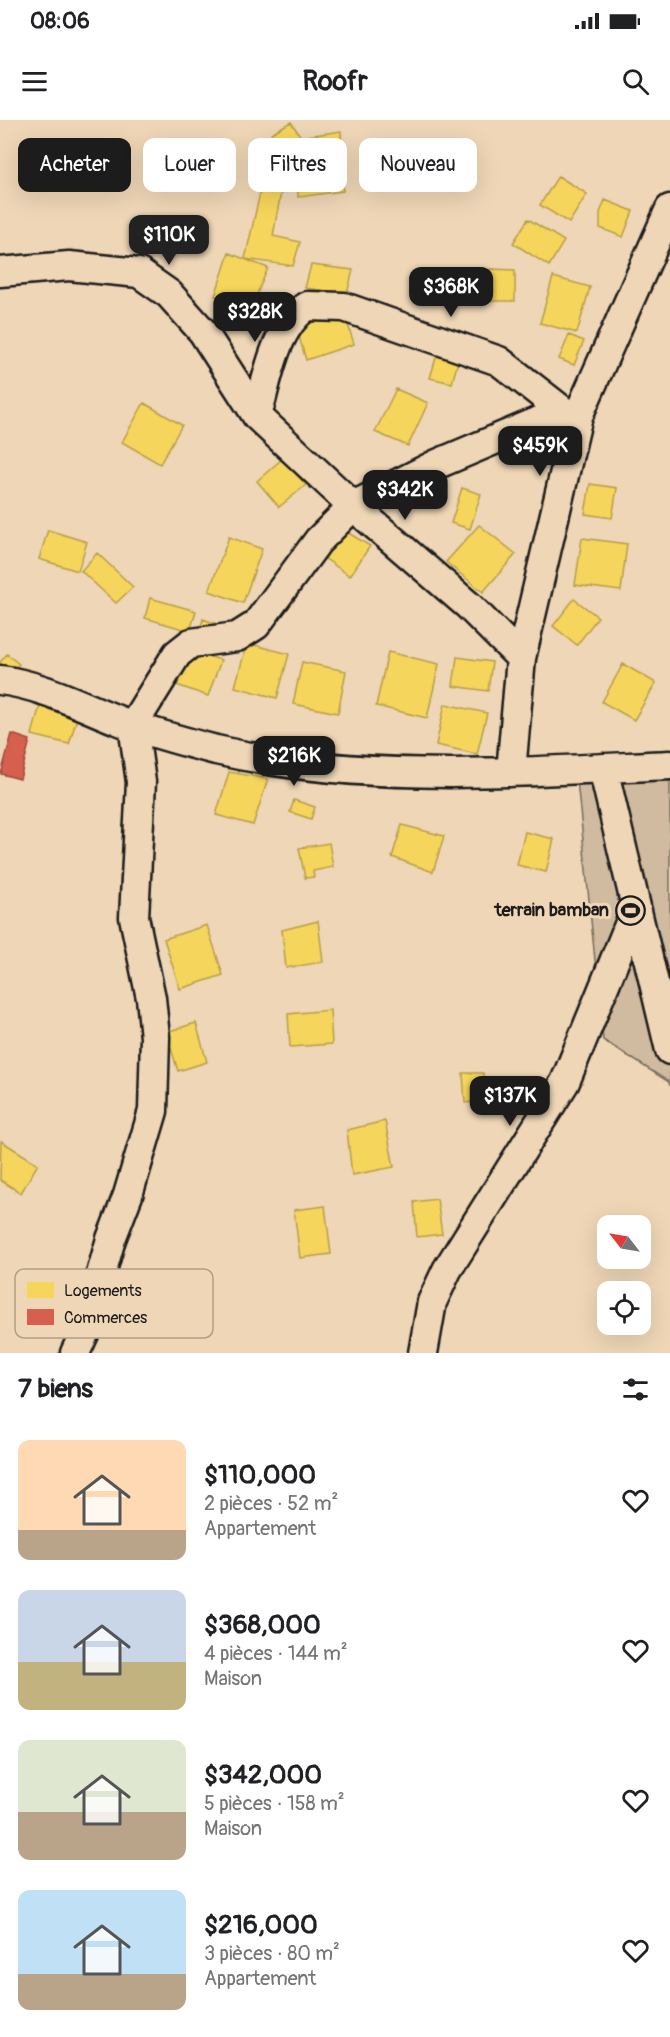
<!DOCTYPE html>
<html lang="fr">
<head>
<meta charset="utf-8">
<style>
	body { margin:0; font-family:Pangolin,sans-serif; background:#f6f6f6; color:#202124; height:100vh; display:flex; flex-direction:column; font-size:22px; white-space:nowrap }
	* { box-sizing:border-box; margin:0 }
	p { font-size:20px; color:#757577 }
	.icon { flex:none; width:33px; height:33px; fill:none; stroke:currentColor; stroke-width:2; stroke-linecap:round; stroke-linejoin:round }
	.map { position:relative; height:1233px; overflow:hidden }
	.details { display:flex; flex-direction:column; background:#fff; flex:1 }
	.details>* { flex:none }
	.banner { position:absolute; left:18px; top:18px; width:634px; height:54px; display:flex; gap:12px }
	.needle { width:39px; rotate:301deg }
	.fabs { position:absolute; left:597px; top:1095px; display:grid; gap:12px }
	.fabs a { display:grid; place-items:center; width:54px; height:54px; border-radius:12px; background:#fff; box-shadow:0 6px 24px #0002; font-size:30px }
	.price { position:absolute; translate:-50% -51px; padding:0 14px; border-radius:12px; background:#1c1c1c; color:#fff; font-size:20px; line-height:39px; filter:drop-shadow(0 2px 3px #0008) }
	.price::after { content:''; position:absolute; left:50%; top:36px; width:18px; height:14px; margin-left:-9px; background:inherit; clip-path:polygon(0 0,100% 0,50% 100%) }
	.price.current { background:#222; color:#fff }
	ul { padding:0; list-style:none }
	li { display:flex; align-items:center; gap:18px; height:150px; padding:0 18px }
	li span { display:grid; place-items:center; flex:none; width:168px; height:120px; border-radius:12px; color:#555 }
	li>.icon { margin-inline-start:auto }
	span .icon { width:72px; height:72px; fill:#fffc; stroke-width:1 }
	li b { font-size:26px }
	h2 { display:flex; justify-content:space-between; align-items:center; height:72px; padding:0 18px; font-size:26px }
	.tag { padding:0 21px; border-radius:12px; background:#fff; box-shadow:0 6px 24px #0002; font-size:21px; line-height:54px }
	.tag.current { background:#1c1c1c; color:#fff }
	.status { display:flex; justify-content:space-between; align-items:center; height:42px; padding:0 30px; background:#fff; direction:ltr }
	.status svg { height:16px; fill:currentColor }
	header { display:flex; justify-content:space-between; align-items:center; height:78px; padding:0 18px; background:#fff; font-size:27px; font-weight:700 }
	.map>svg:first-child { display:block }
	.green { fill:#d0bba0; stroke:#766c5e; stroke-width:1.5 }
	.homes { fill:#f6d55c; stroke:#b59e49; stroke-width:1.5 }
	.shops { fill:#d6604d; stroke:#9e4c3e; stroke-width:1.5 }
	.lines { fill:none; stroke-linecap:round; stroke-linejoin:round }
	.street-casing { stroke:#1c1c1c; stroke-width:33 }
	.street { stroke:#eed6b6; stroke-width:28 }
	.labels { text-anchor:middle; stroke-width:6; stroke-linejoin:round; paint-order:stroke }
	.poi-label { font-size:18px; font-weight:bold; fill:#1c1c1c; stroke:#eed6b6; text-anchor:end }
	.key { fill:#eed6b6; stroke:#af9e88; stroke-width:1.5 }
	.key-label { font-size:16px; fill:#1c1c1c }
</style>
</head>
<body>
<div class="status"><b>08:06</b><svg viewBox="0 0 49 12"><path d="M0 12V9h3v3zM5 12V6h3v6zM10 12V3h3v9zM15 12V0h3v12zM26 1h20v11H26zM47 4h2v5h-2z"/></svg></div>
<header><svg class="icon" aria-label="menu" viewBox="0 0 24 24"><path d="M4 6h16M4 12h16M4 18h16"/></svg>Roofr<svg class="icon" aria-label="search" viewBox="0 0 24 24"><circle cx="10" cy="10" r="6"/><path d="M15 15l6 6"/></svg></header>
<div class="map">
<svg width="670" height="1233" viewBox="0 0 670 1233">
	<rect width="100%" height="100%" fill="#eed6b6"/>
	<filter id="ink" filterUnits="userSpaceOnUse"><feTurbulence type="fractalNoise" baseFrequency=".0167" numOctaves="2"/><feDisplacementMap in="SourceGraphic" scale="12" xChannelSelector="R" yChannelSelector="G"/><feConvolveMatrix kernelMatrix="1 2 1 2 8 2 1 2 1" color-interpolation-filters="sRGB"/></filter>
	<g filter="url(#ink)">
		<path class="green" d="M670,658v308l-1,-4 -66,-42 -26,-260z"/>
		<path class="homes" d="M291,2l10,15 -19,10 -11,-14z
			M341,11l2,60 -45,6v-19l8,-1 2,-17h-8l1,-23z
			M269,33l19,1 -15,82 27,6 -7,24 -48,-7z
			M558,56l29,18 -18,29 -29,-18z
			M605,80l28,11 -10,26 -23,-9v-15z
			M528,99l36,22 -15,25 -36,-23z
			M229,133l39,15 -18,42 -35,-14z
			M311,145l42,5 -6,24 -42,-6z
			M490,149l25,1v31h-25z
			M553,157l37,10 -13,46 -37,-10z
			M343,189l11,35 -48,16 -11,-37z
			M569,215l15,6 -10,24 -15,-6z
			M439,228l21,6 -8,29 -22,-5z
			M396,269l32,14 -20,43 -33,-14z
			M144,283l38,22 -22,39 -38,-22z
			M283,338l23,27 -27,22 -22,-26z
			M590,364l27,4 -5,30 -27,-4z
			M462,368l19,6 -11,35 -19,-6z
			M479,405l37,29 -33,38 -37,-30z
			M337,406l33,20 -20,30 -33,-23z
			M48,410l39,12 -9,29 -39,-12z
			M229,417l33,12 -19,54 -34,-12z
			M582,418l45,6 -6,47 -46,-6z
			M97,433l36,34 -17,16 -35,-32z
			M150,478l46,13 -6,20 -45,-13z
			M574,479l24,18 -21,28 -24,-19z
			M203,499l23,8 -27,6z
			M247,523l42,11 -12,44 -42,-11z
			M186,530l35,10 -13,36 -37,-13z
			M388,532l51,12 -12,54 -51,-12z
			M7,534l12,10 -11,13 -8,-6v-9z
			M457,537l35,5 -4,29 -35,-5z
			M302,542l44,9 -8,42 -45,-9z
			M623,544l33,19 -22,37 -32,-18z
			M445,584l42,9 -10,41 -41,-9z
			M40,585l38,10 -9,29 -37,-9z
			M229,652l39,7 -15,46 -37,-10z
			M294,680l21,7 -4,12 -21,-7z
			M402,705l42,11 -11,36 -41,-15z
			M525,712l29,7 -8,33 -29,-7z
			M329,723l4,24 -20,4 1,6 -9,1 -6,-30z
			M318,801l5,41 -37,6 -4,-38z
			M207,805l16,50 -43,14 -16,-50z
			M330,890l2,34 -42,3 -2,-33z
			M196,903l11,39 -29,9 -12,-39z
			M463,953h20l1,27 -19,3z
			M385,1001l9,46 -42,8 -5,-45z
			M1,1021l37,23 -17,29 -21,-13z
			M437,1079l5,35 -25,3 -3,-35z
			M325,1086l6,48 -31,4 -6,-48z"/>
		<path class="shops" d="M12,614l18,6 -10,39 -19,-5z"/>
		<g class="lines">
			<defs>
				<path id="street" d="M0,152l69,-6 70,7 30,21 34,38 54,84 96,90 116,100 52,52
					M257,296c10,-35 17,-88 50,-110l37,1 155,54 64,50
					M0,560c48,6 88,30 133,46 27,9 56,17 83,24 149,34 303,22 454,15
					M603,648l67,282
					M511,652l10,-114 57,-242 92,-207
					M75,1233l9,-19 27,-95 17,-44 25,-84 2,-74 -4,-39 -17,-81 7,-135 -8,-57 44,-71 14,-11 46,-6 19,-12 62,-84 35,-35 82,-41 128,-54 15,5
					M423,1233l9,-51 15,-32 118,-188 71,-174"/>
			</defs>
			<use href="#street" class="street-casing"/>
			<use href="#street" class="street"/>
		</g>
	</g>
	<defs>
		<symbol id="stadium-ring" viewBox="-11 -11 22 22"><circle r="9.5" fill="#eed6b6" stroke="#1c1c1c" stroke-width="1.5"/><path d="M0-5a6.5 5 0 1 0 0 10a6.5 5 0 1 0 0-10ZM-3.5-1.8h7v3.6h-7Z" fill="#1c1c1c"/></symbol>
	</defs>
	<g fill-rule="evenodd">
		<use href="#stadium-ring" x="614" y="774" width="33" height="33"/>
	</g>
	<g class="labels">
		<g class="poi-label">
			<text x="609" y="796">terrain bamban</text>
		</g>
	</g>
	<rect x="15" y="1149" width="198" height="69" rx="9" class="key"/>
	<rect x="27" y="1162" width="27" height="16" fill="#f6d55c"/>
	<rect x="27" y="1189" width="27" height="16" fill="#d6604d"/>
	<g class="key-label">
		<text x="64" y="1176">Logements</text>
		<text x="64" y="1203">Commerces</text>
	</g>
</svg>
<div class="fabs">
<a><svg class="needle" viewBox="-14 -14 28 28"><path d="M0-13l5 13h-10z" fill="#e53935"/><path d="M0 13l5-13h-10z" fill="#757577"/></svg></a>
<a><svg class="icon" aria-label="locate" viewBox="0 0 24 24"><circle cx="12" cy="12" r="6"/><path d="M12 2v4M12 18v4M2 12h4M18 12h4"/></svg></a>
</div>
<b class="price current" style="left:169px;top:146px">$110K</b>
<b class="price" style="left:451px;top:198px">$368K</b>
<b class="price" style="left:255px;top:223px">$328K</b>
<b class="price" style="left:540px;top:357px">$459K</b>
<b class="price" style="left:405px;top:401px">$342K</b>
<b class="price" style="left:294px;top:667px">$216K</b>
<b class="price" style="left:510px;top:1007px">$137K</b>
<div class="banner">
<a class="tag current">Acheter</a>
<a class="tag">Louer</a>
<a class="tag">Filtres</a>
<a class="tag">Nouveau</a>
</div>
</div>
<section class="details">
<h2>7 biens<svg class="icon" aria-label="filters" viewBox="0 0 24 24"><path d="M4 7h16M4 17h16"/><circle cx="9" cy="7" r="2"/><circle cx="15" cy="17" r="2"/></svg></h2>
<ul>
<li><span style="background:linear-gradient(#ffd9b3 75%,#b9a48a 0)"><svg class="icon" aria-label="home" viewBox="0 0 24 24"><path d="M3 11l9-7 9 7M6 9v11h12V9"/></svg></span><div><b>$110,000</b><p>2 pièces · 52 m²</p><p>Appartement</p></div><svg class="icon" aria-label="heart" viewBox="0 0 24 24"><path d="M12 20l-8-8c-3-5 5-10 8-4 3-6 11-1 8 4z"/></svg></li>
<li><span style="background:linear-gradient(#c9d6e8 60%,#c2b280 0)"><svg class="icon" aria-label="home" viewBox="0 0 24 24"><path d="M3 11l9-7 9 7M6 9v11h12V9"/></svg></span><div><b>$368,000</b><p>4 pièces · 144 m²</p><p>Maison</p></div><svg class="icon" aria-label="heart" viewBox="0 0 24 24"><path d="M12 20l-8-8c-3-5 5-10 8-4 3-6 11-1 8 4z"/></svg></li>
<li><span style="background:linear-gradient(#dfe7d0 60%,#b9a48a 0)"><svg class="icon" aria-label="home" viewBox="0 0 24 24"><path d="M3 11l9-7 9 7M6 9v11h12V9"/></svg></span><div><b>$342,000</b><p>5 pièces · 158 m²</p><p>Maison</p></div><svg class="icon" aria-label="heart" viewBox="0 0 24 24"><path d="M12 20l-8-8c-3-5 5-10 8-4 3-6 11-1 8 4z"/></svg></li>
<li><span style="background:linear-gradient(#bfe0f5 70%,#b9a48a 0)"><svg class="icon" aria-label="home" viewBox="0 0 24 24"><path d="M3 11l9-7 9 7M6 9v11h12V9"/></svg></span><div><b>$216,000</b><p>3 pièces · 80 m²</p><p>Appartement</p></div><svg class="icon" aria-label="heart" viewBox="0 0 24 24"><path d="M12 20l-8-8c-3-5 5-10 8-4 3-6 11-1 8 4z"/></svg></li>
</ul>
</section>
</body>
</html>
